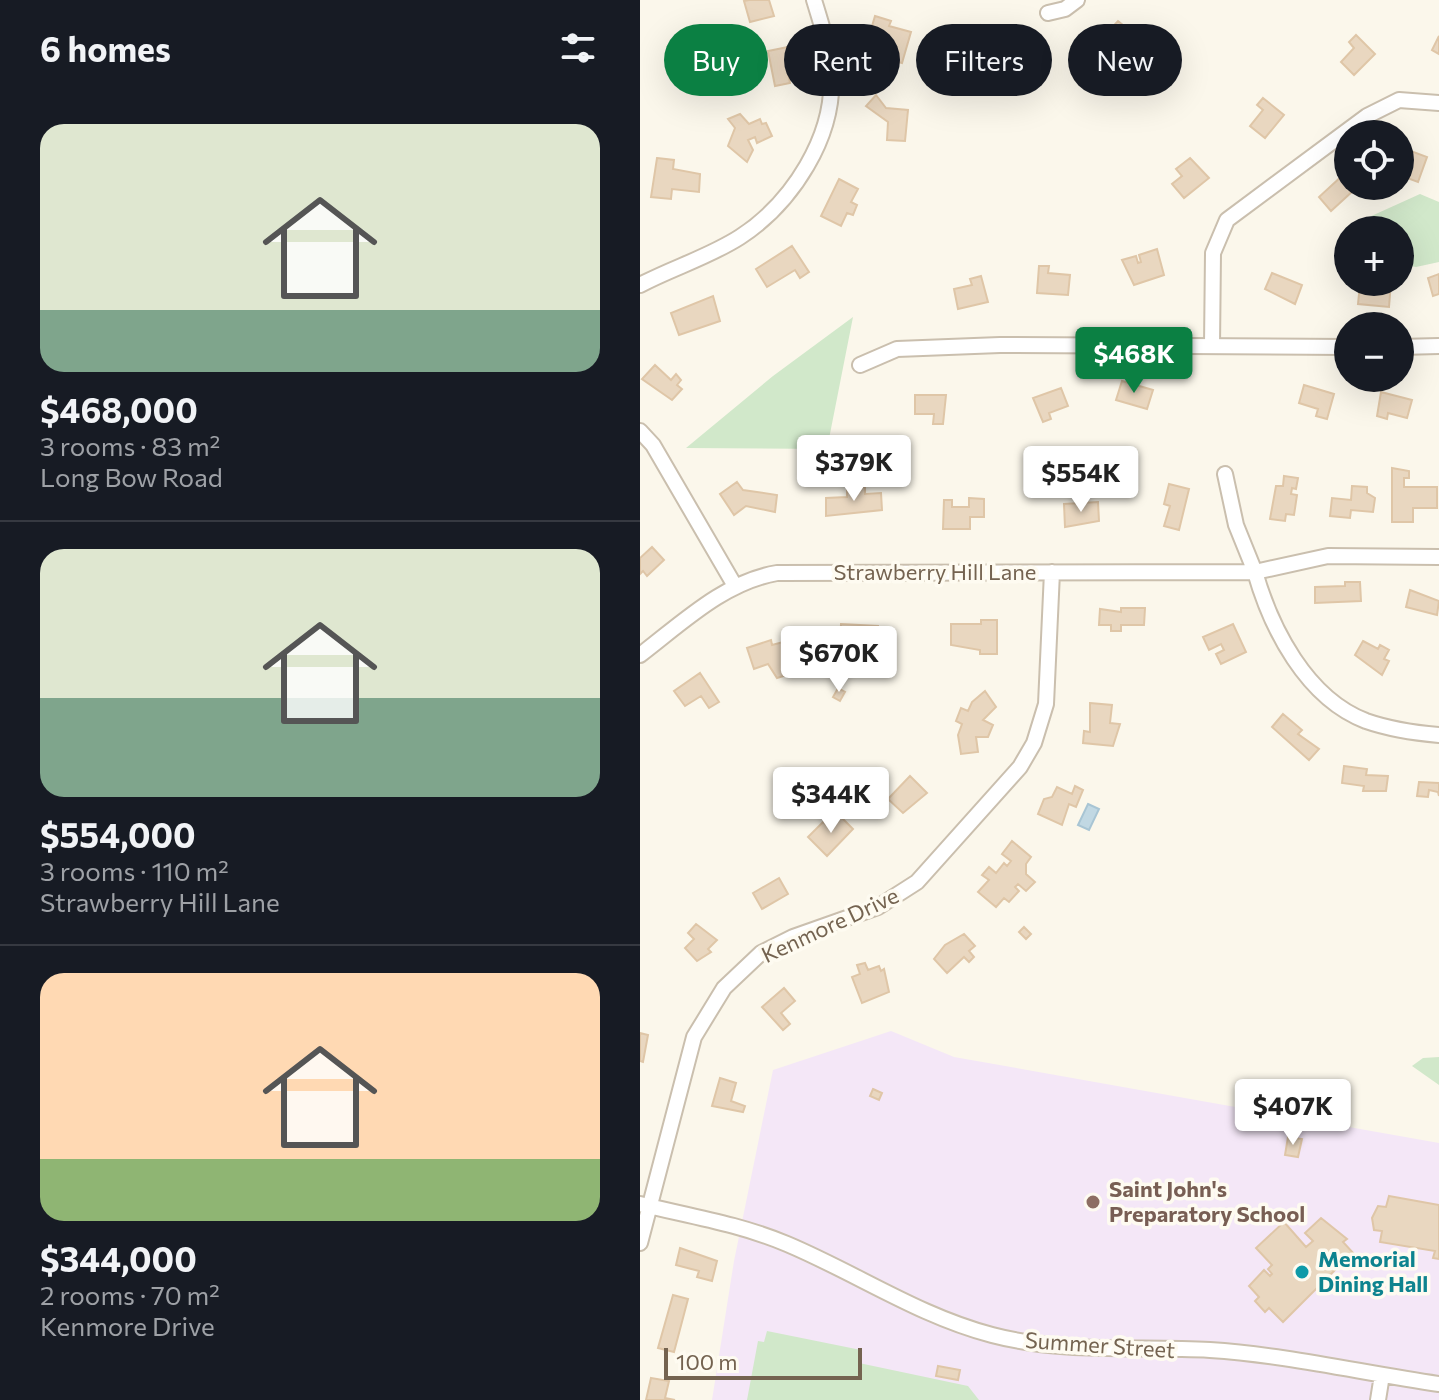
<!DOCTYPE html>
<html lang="en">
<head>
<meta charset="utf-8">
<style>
	body { margin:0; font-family:Commissioner,sans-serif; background:#20242c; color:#f1f3f6; height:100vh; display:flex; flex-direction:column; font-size:30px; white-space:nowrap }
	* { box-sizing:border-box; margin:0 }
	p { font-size:26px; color:#9ea1a6 }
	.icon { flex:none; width:44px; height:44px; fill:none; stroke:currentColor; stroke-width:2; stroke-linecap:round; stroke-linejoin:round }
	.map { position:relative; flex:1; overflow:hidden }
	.panel { display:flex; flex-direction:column; background:#171b24; width:640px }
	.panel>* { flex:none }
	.banner { position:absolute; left:24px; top:24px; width:654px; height:72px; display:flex; gap:16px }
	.tools { position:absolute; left:694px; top:120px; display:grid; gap:16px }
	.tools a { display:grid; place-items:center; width:80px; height:80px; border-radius:50%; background:#171b24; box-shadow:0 8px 32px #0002; font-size:40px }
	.scale { position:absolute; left:24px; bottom:20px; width:198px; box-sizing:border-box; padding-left:8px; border:4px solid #746350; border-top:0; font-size:22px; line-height:28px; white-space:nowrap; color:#746350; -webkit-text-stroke:6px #fefbf1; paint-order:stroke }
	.price { position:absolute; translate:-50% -68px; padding:0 18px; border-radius:8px; background:#fff; color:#222; font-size:26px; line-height:52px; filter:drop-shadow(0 2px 4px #0008) }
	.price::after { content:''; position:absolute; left:50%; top:48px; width:24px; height:18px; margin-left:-12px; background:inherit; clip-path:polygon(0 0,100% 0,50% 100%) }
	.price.selected { background:#0b8043; color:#fff }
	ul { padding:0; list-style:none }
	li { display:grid; align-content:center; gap:16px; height:424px; padding:0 40px }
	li+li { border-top:2px solid #363941 }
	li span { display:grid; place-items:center; height:248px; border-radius:24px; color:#555 }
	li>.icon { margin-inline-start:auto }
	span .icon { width:144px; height:144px; fill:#fffc; stroke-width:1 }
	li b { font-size:34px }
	h2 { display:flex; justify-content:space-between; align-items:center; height:96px; padding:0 40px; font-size:34px }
	.pill { padding:0 28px; border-radius:36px; background:#171b24; box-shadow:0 8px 32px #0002; font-size:28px; line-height:72px }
	.pill.selected { background:#0b8043; color:#fff }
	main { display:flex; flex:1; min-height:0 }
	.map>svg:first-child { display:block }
	.education { fill:#f4e7f7 }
	.green { fill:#d1e8ca }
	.water { fill:#c1d8e3; stroke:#a8c5d4; stroke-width:2 }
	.building { fill:#e9d7c0; stroke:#dfc6a7; stroke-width:2 }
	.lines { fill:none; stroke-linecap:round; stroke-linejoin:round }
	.minor-casing { stroke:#cabfae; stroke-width:18 }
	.minor { stroke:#fff; stroke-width:14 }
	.education-dot { fill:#8d6e63; stroke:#fefbf1; stroke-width:3 }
	.culture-dot { fill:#0f9aa8; stroke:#fefbf1; stroke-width:3 }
	.labels { text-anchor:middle; stroke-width:7; stroke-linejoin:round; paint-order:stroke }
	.street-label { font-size:22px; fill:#746350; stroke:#fefbf1 }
	.education-label { font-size:22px; font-weight:bold; fill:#785e54; stroke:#fefbf1; text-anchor:start }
	.culture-label { font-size:22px; font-weight:bold; fill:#0d838f; stroke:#fefbf1; text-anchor:start }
</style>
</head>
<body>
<main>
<section class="panel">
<h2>6 homes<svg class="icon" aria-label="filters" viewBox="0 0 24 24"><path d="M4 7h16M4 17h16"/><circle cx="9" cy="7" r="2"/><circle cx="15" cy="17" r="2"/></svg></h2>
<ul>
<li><span style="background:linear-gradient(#dfe7d0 75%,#7fa58c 0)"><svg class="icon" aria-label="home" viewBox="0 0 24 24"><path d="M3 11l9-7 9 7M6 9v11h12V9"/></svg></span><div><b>$468,000</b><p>3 rooms · 83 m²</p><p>Long Bow Road</p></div></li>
<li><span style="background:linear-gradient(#dfe7d0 60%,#7fa58c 0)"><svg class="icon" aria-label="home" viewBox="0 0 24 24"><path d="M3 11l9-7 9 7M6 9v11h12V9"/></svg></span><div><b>$554,000</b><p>3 rooms · 110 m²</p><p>Strawberry Hill Lane</p></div></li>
<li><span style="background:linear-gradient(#ffd9b3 75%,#8fb573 0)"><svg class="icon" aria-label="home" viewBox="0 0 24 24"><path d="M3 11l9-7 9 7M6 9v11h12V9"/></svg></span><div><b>$344,000</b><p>2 rooms · 70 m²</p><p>Kenmore Drive</p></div></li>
</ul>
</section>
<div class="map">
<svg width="799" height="1400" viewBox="0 0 799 1400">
	<rect width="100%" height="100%" fill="#fbf7eb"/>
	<path class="education" d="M251,1031l63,26 485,86v257h-727l22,-139 39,-191z"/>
	<path class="green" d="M780,194l19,8v60l-23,5 -16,-3v-34h-39l6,-12z
		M213,317l-26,132 -141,-1 87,-72z
		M799,1057v28l-27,-19 11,-8z
		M127,1331l94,19 -2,13 109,23 11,14h-232l11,-59 6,1z"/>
	<path class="water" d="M448,804l11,5 -10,21 -11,-5z"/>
	<path class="building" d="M109,0h20l5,16 -24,6 -6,-21z
		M235,16l16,5 -2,5 22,6 -9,31 -18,-5 5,-17 -19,-8z
		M478,21l11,9 -7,8 5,4 -11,12 4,3 -10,12 -23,-20 10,-18 6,6z
		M340,25l8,21 22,-6 7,14 -28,15 -4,-9 -4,2 -4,-17 -5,2 -7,-15z
		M716,35l19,19 -21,21 -13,-13 13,-14 -5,-6z
		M799,36v18l-7,-4z
		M148,47l5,25 -5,1 2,10 -15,3 -7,-35z
		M236,95l10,13 22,2 -3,31 -18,-1 1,-18 -22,-16z
		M623,98l21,17 -19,23 -15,-12 13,-16 -6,-5z
		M100,114l9,10 11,-5 2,5 4,-1 6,13 -15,7 -2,-6 -7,3 5,10 -6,12 -19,-16 7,-18 -7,-9z
		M760,147l27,10 -9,25 -11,-4 2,-7 -9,-3z
		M17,158l17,2 -1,9 27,5 -1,18 -27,-3 -1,10 -20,-2z
		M550,158l19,20 -25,20 -12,-14 10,-8 -6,-7z
		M703,175l5,11 7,3 -24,22 -12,-14z
		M199,179l19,10 -7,13 6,3 -4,10 -6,-2 -6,13 -20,-10z
		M152,246l17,26 -9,6 -5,-8 -28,17 -11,-18z
		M517,249l7,26 -30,10 -12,-25 14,-4 2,7 3,-1 -2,-7z
		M399,266h10l-1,7 22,2 -2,20 -31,-2z
		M632,273l30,12 -7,19 -30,-15z
		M799,274v20l-6,2 -5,-18z
		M341,276l7,26 -30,7 -4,-20 18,-4 -2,-6z
		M739,282h12l-2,25 -31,-3 2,-20 19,2z
		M73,296l7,25 -41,14 -8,-22z
		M15,365l16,15 5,-6 5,6 -4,5 5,4 -10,11 -30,-21z
		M482,381l31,9 -6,19 -31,-9z
		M664,385l30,9 -7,25 -11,-3 2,-7 -19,-6z
		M421,388l7,18 -19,7 2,6 -8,3 -10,-24z
		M741,392l31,8 -5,18 -19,-5 -1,6 -10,-3z
		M275,395h31l-3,29h-10l1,-10h-19z
		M752,468l17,3v7h-5v9h33v21h-24v14h-21z
		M644,476l14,2 -2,11 -4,-1 -1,6 6,1 -3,20 -8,-1 -1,7 -15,-2 6,-33h7z
		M97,482l6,8 34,5 -2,17 -29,-6 -12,9 -14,-21z
		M529,484l20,5 -10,41 -15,-4 6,-20 -6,-2z
		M712,486l15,1v6l8,5 -2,14 -22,-2 -1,8 -20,-2 2,-18 19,2z
		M225,487v7l16,-1 1,17 -56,6v-18l21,-1v-9z
		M329,498l15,1v18h-14v12h-27l1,-29h8v7h17z
		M458,502l1,19 -34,6 -1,-23z
		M12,547l12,13 -17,16 -4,-5 -3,3v-16z
		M705,582h15l1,19 -46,2v-16l30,-1z
		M770,590l29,11 -2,14 -31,-8z
		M481,608h24l-1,17h-23v6h-10v-6h-12l1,-16 21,3z
		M341,620h16v34h-17v-4l-29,-5v-21h30z
		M201,624l37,2v19l-27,-1v7h-11z
		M593,624l13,28 -25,12 -5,-10 8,-4 -3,-6 -12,6 -6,-13z
		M131,640l1,5 15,-4 6,32 -16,5 -9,-14 -14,5 -7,-21z
		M723,641l15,8 2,-4 9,5 -5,9 5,2 -7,14 -27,-20z
		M60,673l19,29 -10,6 -8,-12 -16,10 -11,-15z
		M198,688l7,4 -5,9 -7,-4z
		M345,691l11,16 -13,13 10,5 -5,12h-12l2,15 -17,2 -3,-19 4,-11 -6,-3 5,-13 7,3 4,-9z
		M450,703l22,2 -2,18 10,1 -7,22 -30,-3 1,-12 6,1z
		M643,714l19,16 -4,4 21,15 -10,11 -37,-33z
		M704,766l23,3 -1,6 22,1 -2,15h-23l1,-5 -22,-3z
		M270,776l17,17 -24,20 -15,-14z
		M779,782l20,1v13l-1,-4 -9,-2 -1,7 -11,-1z
		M435,786l8,4 -7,17 -7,-3 -7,21 -24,-11 6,-15 8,-2 5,-10 15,7z
		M199,815l14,14 -26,27 -19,-19 15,-15 5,4z
		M372,841l19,16 -5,7v10l9,8 -9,9 -8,-7 -3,3 4,4 -10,11 -5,-4 -8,9 -18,-15 11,-12 -7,-5 7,-8 7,6 8,-10 3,3 4,-5 -9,-7z
		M139,878l9,16 -26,15 -9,-16z
		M56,924l21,16 -9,9 3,3 -14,9 -12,-13 9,-9 -6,-6z
		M384,927l7,7 -5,5 -7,-7z
		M324,934l11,12 -6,5 5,6 -5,5 -5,-5 -17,16 -13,-14 11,-14z
		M225,963l3,7 11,-4 2,5 3,-2 5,23 -27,11 -10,-26 8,-3 -3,-9z
		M144,988l11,13 -14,12 9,11 -7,6 -21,-23z
		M0,1033l8,2 -5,27 -3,-1z
		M80,1078l16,5 -5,18 14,5 -2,6 -31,-6z
		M233,1089l9,4 -3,7 -9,-4z
		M648,1137l14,2 -4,18 -13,-2z
		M749,1196l50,9v54l-6,-1 2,-7 -55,-9 2,-11 -8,-1 -2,-12 6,-12 8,1z
		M681,1218l26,21 -4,3 11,12 -2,4 -11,10 -2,-2 -56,56 -14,-14 -4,4 -10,-11 4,-4 -10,-11 15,-16 6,6 2,-2 -4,-5 4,-4 -16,-17 28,-26 22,25 7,-6 -8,-8z
		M40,1248l37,13 -5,20 -15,-4 2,-6 -23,-6z
		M33,1295l15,4 -14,53 -16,-4z
		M298,1366l22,4 -2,10 -22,-4z
		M11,1378l18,3 -4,17 10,2h-29z"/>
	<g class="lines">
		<defs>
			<path id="minor" d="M408,13l17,-4 12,-9
				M0,285c32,-17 69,-28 100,-48 52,-34 96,-101 91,-165 -2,-25 -10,-49 -17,-72
				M572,346l1,-93 14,-33 140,-104 32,-16 40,3
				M760,347l39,-1
				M220,365l37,-16 103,-4 348,2
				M0,431l13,14 82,141
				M799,557l-111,-1 -73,16c16,56 51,126 111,149 23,8 49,12 73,14
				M0,655c42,-32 84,-73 137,-82l478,-1 -19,-47 -11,-51
				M0,1204c49,12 100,20 147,40 69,29 132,72 205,91 72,19 145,11 218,15 77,5 153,23 229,34
				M0,1243l54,-206 30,-49 37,-35 32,-16 85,-30 39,-25 103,-115 14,-24 12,-39 6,-132
				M738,1400l4,-25"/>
		</defs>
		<use href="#minor" class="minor-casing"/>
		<use href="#minor" class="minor"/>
	</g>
	<circle class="education-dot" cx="453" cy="1202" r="8"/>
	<circle class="culture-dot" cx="662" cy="1272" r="8"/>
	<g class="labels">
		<g class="street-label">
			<text x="295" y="580">Strawberry Hill Lane</text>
			<text transform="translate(190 925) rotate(-25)" y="8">Kenmore Drive</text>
			<text transform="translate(460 1345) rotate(4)" y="8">Summer Street</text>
		</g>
		<g class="education-label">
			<text x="469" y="1197">Saint John's<tspan x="469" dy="25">Preparatory School</tspan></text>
		</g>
		<g class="culture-label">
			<text x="678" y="1267">Memorial<tspan x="678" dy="25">Dining Hall</tspan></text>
		</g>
	</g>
</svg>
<div class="tools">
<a><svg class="icon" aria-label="locate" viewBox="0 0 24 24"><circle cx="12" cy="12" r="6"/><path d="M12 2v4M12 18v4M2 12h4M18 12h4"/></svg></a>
<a>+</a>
<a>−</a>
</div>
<div class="scale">100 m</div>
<b class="price selected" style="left:494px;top:395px">$468K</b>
<b class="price" style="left:214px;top:503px">$379K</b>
<b class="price" style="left:441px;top:514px">$554K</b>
<b class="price" style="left:199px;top:694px">$670K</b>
<b class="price" style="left:191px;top:835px">$344K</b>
<b class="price" style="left:653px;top:1147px">$407K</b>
<div class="banner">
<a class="pill selected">Buy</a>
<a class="pill">Rent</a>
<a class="pill">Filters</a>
<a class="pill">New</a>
</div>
</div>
</main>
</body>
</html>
